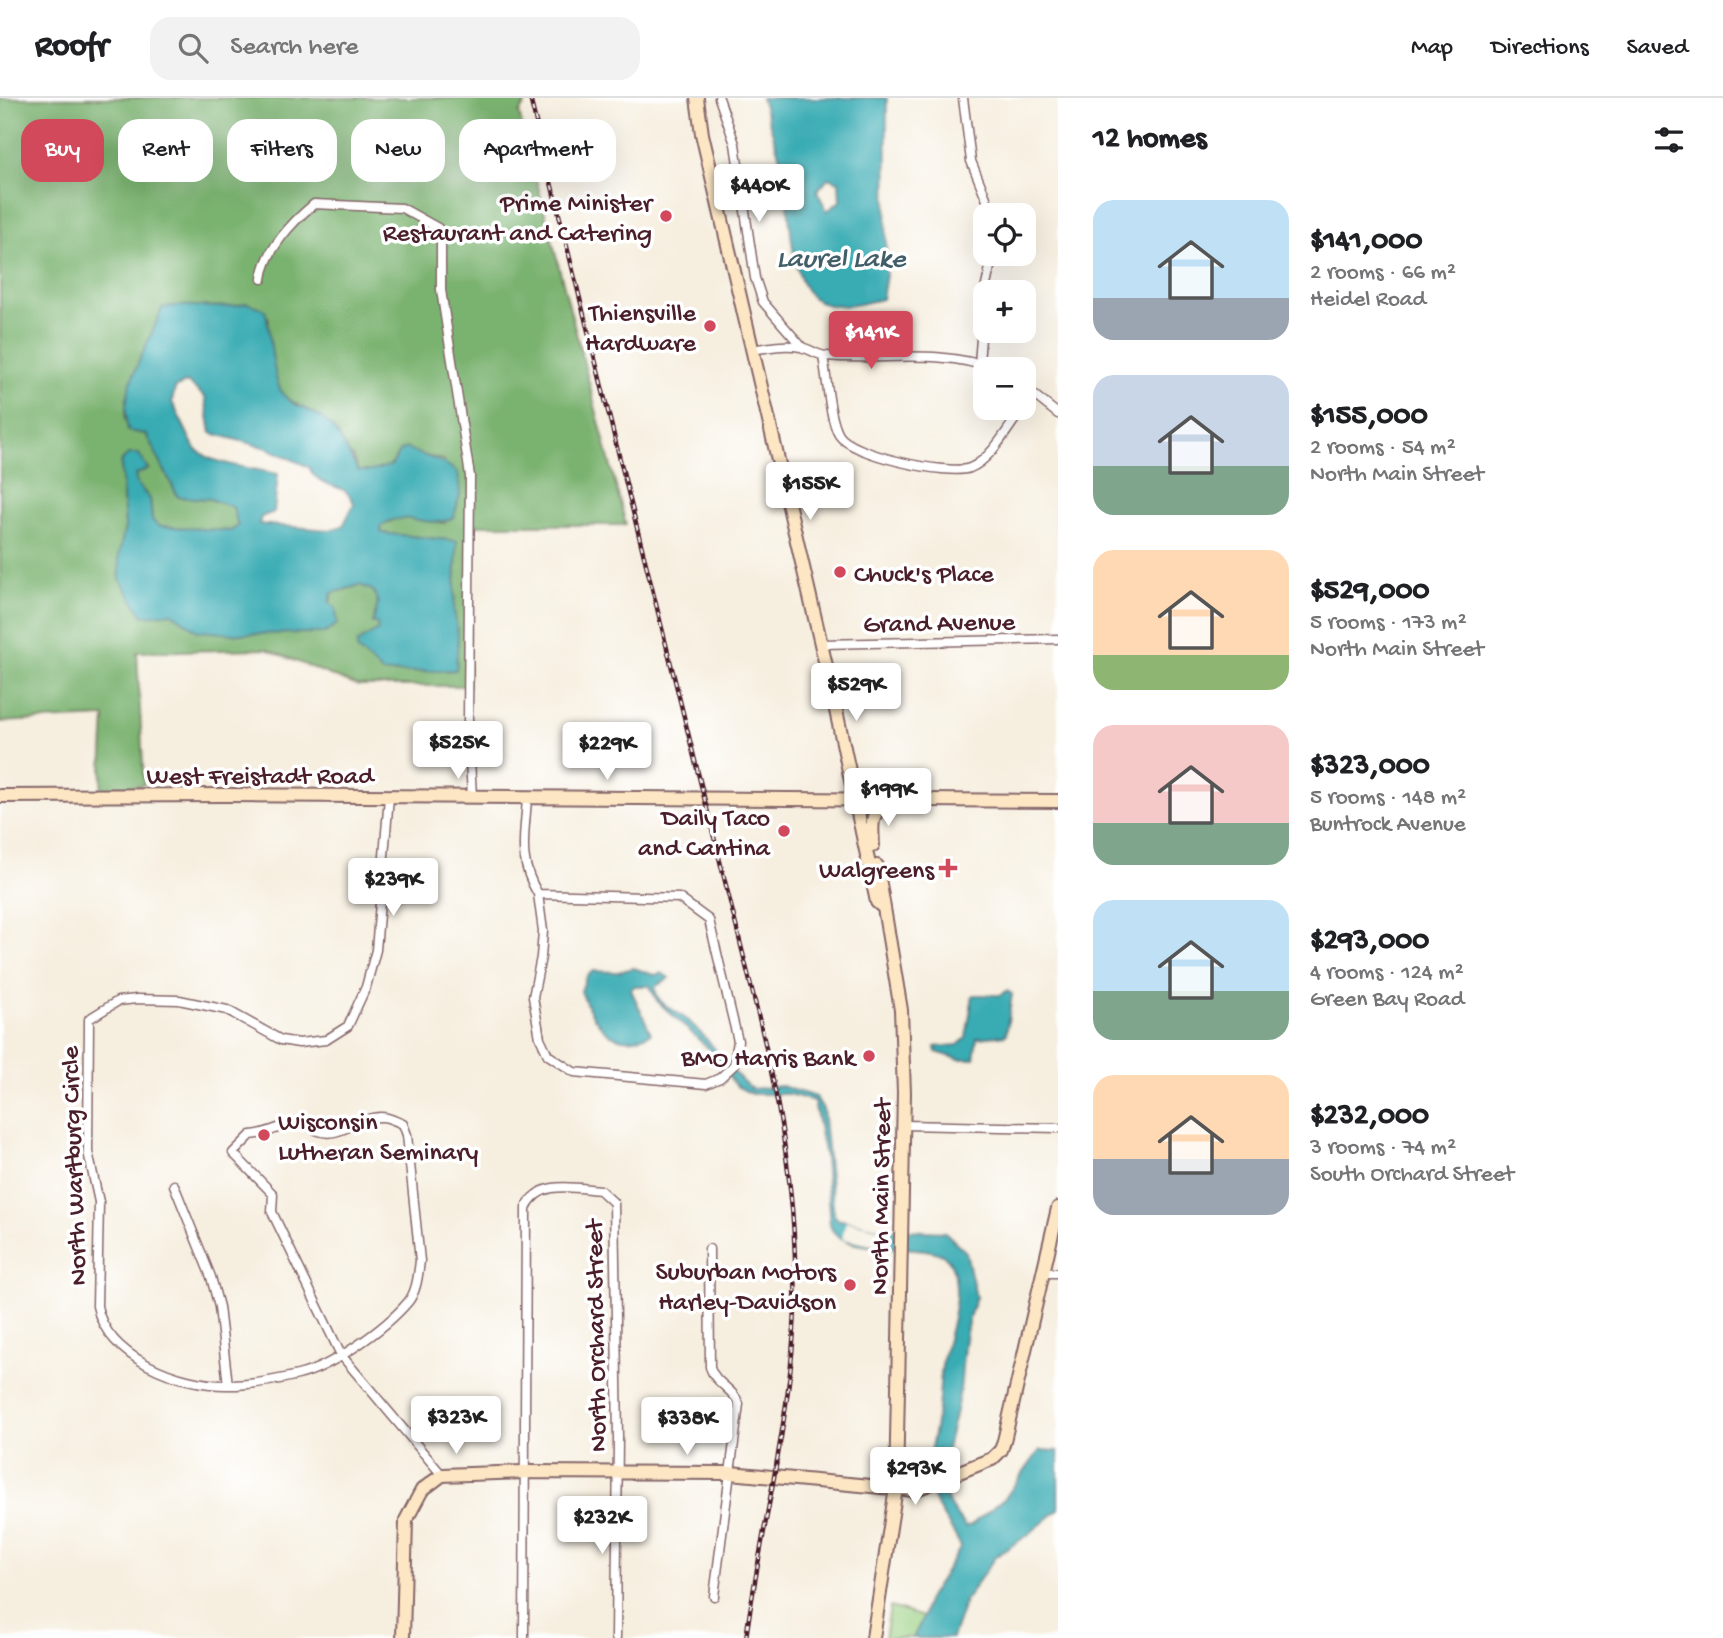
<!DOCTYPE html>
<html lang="en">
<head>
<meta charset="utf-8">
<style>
	body { margin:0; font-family:"Gochi Hand",sans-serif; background:#f2f2f2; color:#202124; height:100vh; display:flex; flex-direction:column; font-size:26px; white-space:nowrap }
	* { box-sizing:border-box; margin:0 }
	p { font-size:23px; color:#757577 }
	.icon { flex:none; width:38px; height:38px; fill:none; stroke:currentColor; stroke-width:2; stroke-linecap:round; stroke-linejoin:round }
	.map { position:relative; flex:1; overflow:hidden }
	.sheet { display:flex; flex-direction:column; background:#fff; width:665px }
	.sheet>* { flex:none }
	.top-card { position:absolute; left:21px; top:21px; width:665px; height:63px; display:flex; gap:14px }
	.fabs { position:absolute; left:973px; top:105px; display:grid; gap:14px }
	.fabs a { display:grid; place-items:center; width:63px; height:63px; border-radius:14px; background:#fff; box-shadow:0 7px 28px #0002; font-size:35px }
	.price { position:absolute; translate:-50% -60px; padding:0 16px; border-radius:7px; background:#fff; color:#222; font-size:23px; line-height:46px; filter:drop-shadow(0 2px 4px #0008) }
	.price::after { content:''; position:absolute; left:50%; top:42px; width:21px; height:16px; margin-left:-10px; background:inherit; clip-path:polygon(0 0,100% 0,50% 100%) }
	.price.selected { background:#d1495b; color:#fff }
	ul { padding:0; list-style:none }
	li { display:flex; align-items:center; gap:21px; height:175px; padding:0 35px }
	li span { display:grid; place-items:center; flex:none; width:196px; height:140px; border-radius:21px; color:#555 }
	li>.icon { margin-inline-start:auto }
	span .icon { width:84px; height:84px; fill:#fffc; stroke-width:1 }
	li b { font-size:30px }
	h2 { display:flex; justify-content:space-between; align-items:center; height:84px; padding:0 35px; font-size:30px }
	.pill { padding:0 24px; border-radius:21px; background:#fff; box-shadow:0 7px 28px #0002; font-size:24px; line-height:63px }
	.pill.selected { background:#d1495b; color:#fff }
	header { display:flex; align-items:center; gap:42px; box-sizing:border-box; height:98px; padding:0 35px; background:#fff; border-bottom:2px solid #e0e0e0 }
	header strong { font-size:33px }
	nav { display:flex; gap:38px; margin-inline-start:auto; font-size:24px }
	.search { width:490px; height:63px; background:#f2f2f2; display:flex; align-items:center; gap:18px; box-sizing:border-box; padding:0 24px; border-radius:21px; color:#757577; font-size:26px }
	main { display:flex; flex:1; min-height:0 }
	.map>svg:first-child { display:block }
	.green { fill:#99d082; stroke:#727856; stroke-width:2 }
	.forest { fill:#7ab270; stroke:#62684e; stroke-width:2; fill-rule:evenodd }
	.water { fill:#39abb3; stroke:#42656f; stroke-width:2; fill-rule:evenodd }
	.pier { fill:#f6eede }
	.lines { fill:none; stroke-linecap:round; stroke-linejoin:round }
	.street-casing { stroke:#86676a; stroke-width:11 }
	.secondary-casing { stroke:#86676a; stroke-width:16 }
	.street { stroke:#fff; stroke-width:8 }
	.secondary { stroke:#fce6c4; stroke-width:12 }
	.rail-casing { stroke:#4a1f2b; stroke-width:4.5 }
	.rail { stroke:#fff; stroke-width:2; stroke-dasharray:5; stroke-linecap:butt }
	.poi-dot { fill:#d1495b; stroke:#fff; stroke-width:2.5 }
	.labels { text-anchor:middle; stroke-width:7; stroke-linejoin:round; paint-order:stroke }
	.poi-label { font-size:26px; fill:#4a1f2b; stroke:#fff; text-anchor:end }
	.street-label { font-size:26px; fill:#4a1f2b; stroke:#fff }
	.water-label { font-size:28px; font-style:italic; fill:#425e68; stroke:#fff }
</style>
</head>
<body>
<header>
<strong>Roofr</strong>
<div class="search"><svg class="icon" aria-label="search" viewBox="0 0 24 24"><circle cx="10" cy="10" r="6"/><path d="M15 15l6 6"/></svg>Search here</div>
<nav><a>Map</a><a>Directions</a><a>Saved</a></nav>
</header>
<main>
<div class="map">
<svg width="1058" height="1540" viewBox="0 0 1058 1540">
	<rect width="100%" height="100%" fill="#fff"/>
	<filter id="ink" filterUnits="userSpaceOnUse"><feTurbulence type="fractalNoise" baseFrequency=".0143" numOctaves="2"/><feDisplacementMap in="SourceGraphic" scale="14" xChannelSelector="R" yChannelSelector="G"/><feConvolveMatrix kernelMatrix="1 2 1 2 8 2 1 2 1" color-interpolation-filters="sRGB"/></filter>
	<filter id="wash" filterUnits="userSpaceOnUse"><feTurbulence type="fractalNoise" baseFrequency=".00686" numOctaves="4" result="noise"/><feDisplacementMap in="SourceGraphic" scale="28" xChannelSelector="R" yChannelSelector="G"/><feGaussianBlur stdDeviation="1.57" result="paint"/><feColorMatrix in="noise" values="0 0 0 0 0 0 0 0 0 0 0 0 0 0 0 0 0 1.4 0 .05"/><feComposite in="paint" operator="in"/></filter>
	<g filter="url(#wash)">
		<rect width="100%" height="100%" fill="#f6eede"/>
		<path class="green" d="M890,1509l34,10 -11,21h-28z"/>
		<path class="forest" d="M0,0h529l-10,15 107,412h-157v161h-112l-91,-37 -129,3 7,133 -43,4 4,-72 -105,5zM246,205l23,15 -2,20 3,19 5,22 9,18 29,16 25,21 6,16 9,7 5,14h14l20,-6 7,-13 8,-4 9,6 28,6 1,63 -47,-6 -18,10 2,6 75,8 -3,70 4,24 -2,35 -73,3 -6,-51h-4l5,-19 -4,-12 -13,-6 -29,8 -7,40 -127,-2 -26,-18 -12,-1 -26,-15 -14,-18 -1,-24 6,-28 -4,-64 27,6 -14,5 3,10 13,15 2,21 7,6 72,5 7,-5 -5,-19 -23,-8 -32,-2 -32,-63 -7,-1 -14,-14c3,-42 24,-73 37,-111 28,-7 58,4 84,-5z"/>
		<path class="water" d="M761,0h126l-1,177 -4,24c-25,6 -57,16 -75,-8 -17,-23 -17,-82 -22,-110 -5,-29 -15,-56 -24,-83zM828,80l11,4 1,19 -13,10 -10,-20z
			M246,205c6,2 15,3 19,8 4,4 6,60 15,78 9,19 33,19 47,33 14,14 22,33 31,49h14l20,-6 7,-13 8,-4c20,12 32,8 51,25l2,21 -6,23c-24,14 -51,-10 -74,10l2,6 75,8 -3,70 4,24 -2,35 -73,3 -26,-24 1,-7 20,-12 -1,-7h-4l5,-20 -4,-12 -14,-6 -28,8 -3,9 7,7 1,15 -12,9 -90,1 -37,-3 -26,-18 -29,3 -23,-37 -1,-24 6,-28 -4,-65 8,-8h10l9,15 -13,6 2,9 13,15 2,21 7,6 72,5 7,-5 -5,-19 -23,-8 -32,-2 -32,-63 -18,-3c-10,-45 20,-82 34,-123 27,-7 58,4 84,-5zM187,284l18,15 6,36 56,15 42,19c12,26 37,12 45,37l-11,22 -14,4 -70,-6 2,-7 13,-5 4,-38 -46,-9 -21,-6 -16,-10 -23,-47 3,-14z
			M634,870l20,7 8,-2 7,5 -14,9c2,16 12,19 24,27 30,20 45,54 73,75l30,-3 34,11 7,12 11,106 3,4 45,10 63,3 21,20 10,45c-11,27 -13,54 -15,84 -3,36 -20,71 -17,108 2,15 13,26 21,38l6,-2 34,-27 35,-48 18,1v59l-29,24 -34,23 -30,44 -13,37h-39l10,-20 4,-17 34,-54c-11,-25 -31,-42 -33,-71 -1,-18 5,-36 8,-53 4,-20 3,-42 7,-63 5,-27 22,-68 7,-98 -13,-26 -108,0 -120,-37l-5,-68 -11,-56 -25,-7h-37l-16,-8 -28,-38 -51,-47 -7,-15h-16l-3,4 20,43c-38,20 -58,-10 -70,-42l5,-14 7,-6 24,1z
			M1007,893l5,3 -6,41 -29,3 -3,21h-15l-23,-7 -1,-5 23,-2 8,-7 7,-43h27z"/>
		<path class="pier" d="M846,1123l36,8 -1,18 -39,-8z"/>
	</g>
	<g filter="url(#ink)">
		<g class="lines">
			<defs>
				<path id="street" d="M719,0l16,46 20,134 8,24 40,46
					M963,0l8,63 22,54
					M262,181c3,-28 30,-57 52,-75l88,4 36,20 3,6v56l29,186 -2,245 4,76
					M753,252c16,-3 31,-6 48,-3 9,2 16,8 25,9 55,5 115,-8 167,13
					M823,258c4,21 6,62 16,79 12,20 109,41 131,33 22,-9 39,-42 53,-60
					M979,265l6,-73 8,-36
					M1024,289l34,27
					M821,546l237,-5
					M389,699l-13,153 -10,37 -18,39 -22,14 -27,3 -18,-3 -54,-30 -48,-10 -42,-1 -19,2 -29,18 -1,133 11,50 -2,104c10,52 83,80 132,79 22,0 48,-5 69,-10 34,-8 88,-47 110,-73 9,-11 10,-27 12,-41l-13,-126 -4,-11c-6,-2 -14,-7 -21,-7 -30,-1 -48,33 -79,4 -19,2 -33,13 -52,14l-18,18 40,41 -1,18 69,143 101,120
					M527,700c-2,38 -10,61 11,96
					M538,796l141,4 30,22 29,121 -4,24 -14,13 -14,6 -132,-12 -26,-17 -8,-17 -7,-41 8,-40 2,-26z
					M903,1027l155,3
					M174,1087l37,92 8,30 9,78
					M709,1151l1,118c5,17 23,21 29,37l-25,192
					M1044,1175h14
					M524,1540l2,-430c13,-29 47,-20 74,-18l14,13 4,234 -2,201"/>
				<path id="secondary" d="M697,0l5,36 129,553 46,215 6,5
					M0,698l225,-1 833,6
					M873,747c-1,-20 -4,-34 17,-43
					M403,1540l3,-118 16,-30 20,-15 82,-3 206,1 184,17 78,-31 9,-9 3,-9 54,-233
					M873,1540l23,-150 8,-395 -3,-83 -24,-144"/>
			</defs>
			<use href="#street" class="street-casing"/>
			<use href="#secondary" class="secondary-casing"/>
			<use href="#street" class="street"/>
			<use href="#secondary" class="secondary"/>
			<defs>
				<path id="rail" d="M530,0l230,924c26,108 43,221 32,332 -9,96 -33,189 -46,284"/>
			</defs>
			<use href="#rail" class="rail-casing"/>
			<use href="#rail" class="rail"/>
		</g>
	</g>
	<g class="poi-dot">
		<circle cx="666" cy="118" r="7"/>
		<circle cx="710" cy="228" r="7"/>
		<circle cx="840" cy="474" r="7"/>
		<circle cx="784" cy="733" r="7"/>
		<path d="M944.5 759.5h7v7h7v7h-7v7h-7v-7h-7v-7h7z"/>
		<circle cx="869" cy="958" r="7"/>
		<circle cx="264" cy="1037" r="7"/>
		<circle cx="850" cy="1187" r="7"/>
	</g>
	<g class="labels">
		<g class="poi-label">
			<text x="652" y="112">Prime Minister<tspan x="652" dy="30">Restaurant and Catering</tspan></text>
			<text x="696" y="222">Thiensville<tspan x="696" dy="30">Hardware</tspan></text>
			<text x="854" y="483" text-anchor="start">Chuck's Place</text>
			<text x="770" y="727">Daily Taco<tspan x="770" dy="30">and Cantina</tspan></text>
			<text x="934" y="779">Walgreens</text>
			<text x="855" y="967">BMO Harris Bank</text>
			<text x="278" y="1031" text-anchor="start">Wisconsin<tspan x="278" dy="30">Lutheran Seminary</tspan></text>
			<text x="836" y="1181">Suburban Motors<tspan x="836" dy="30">Harley-Davidson</tspan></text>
		</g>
		<g class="street-label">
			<text transform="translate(939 523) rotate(-1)" y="9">Grand Avenue</text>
			<text x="260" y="685">West Freistadt Road</text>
			<text transform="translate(72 1068) rotate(-92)" y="9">North Wartburg Circle</text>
			<text transform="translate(879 1099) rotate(-89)" y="9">North Main Street</text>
			<text transform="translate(594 1238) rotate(-91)" y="9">North Orchard Street</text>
		</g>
		<g class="water-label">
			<text x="841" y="168">Laurel Lake</text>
		</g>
	</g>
</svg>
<div class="fabs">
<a><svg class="icon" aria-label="locate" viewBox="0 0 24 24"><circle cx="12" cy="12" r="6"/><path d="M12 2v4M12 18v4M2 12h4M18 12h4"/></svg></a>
<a>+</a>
<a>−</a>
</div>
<b class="price" style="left:759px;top:126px">$440K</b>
<b class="price selected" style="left:871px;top:273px">$141K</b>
<b class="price" style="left:810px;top:424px">$155K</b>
<b class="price" style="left:856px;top:625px">$529K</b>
<b class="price" style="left:458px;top:683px">$525K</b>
<b class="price" style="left:607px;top:684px">$229K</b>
<b class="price" style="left:888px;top:730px">$199K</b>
<b class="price" style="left:393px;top:820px">$239K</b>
<b class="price" style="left:456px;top:1358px">$323K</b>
<b class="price" style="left:687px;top:1359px">$338K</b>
<b class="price" style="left:915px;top:1409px">$293K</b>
<b class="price" style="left:602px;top:1458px">$232K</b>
<div class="top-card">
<a class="pill selected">Buy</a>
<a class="pill">Rent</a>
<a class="pill">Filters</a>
<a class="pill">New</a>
<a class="pill">Apartment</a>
</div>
</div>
<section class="sheet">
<h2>12 homes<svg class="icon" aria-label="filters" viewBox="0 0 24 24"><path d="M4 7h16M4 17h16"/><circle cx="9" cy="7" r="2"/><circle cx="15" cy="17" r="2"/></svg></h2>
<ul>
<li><span style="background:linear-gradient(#bfe0f5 70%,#9aa5b1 0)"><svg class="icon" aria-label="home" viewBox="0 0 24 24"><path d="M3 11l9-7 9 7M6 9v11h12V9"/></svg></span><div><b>$141,000</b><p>2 rooms · 66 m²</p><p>Heidel Road</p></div></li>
<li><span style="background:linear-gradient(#c9d6e8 65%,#7fa58c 0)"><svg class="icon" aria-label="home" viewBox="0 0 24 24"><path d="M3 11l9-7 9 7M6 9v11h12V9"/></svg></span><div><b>$155,000</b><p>2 rooms · 54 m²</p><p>North Main Street</p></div></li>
<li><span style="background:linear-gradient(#ffd9b3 75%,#8fb573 0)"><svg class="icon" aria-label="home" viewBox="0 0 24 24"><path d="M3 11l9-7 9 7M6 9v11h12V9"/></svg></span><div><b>$529,000</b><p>5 rooms · 173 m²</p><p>North Main Street</p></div></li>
<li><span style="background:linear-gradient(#f6c9c9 70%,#7fa58c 0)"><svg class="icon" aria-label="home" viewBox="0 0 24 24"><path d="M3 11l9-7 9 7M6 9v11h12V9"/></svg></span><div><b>$323,000</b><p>5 rooms · 148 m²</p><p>Buntrock Avenue</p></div></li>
<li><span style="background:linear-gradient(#bfe0f5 65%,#7fa58c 0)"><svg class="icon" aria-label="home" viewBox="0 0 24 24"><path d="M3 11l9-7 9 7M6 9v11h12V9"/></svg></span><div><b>$293,000</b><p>4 rooms · 124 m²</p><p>Green Bay Road</p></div></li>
<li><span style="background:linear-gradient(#ffd9b3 60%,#9aa5b1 0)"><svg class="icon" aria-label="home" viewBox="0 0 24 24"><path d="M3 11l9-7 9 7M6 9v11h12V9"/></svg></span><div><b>$232,000</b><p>3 rooms · 74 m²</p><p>South Orchard Street</p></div></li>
</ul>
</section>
</main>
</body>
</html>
